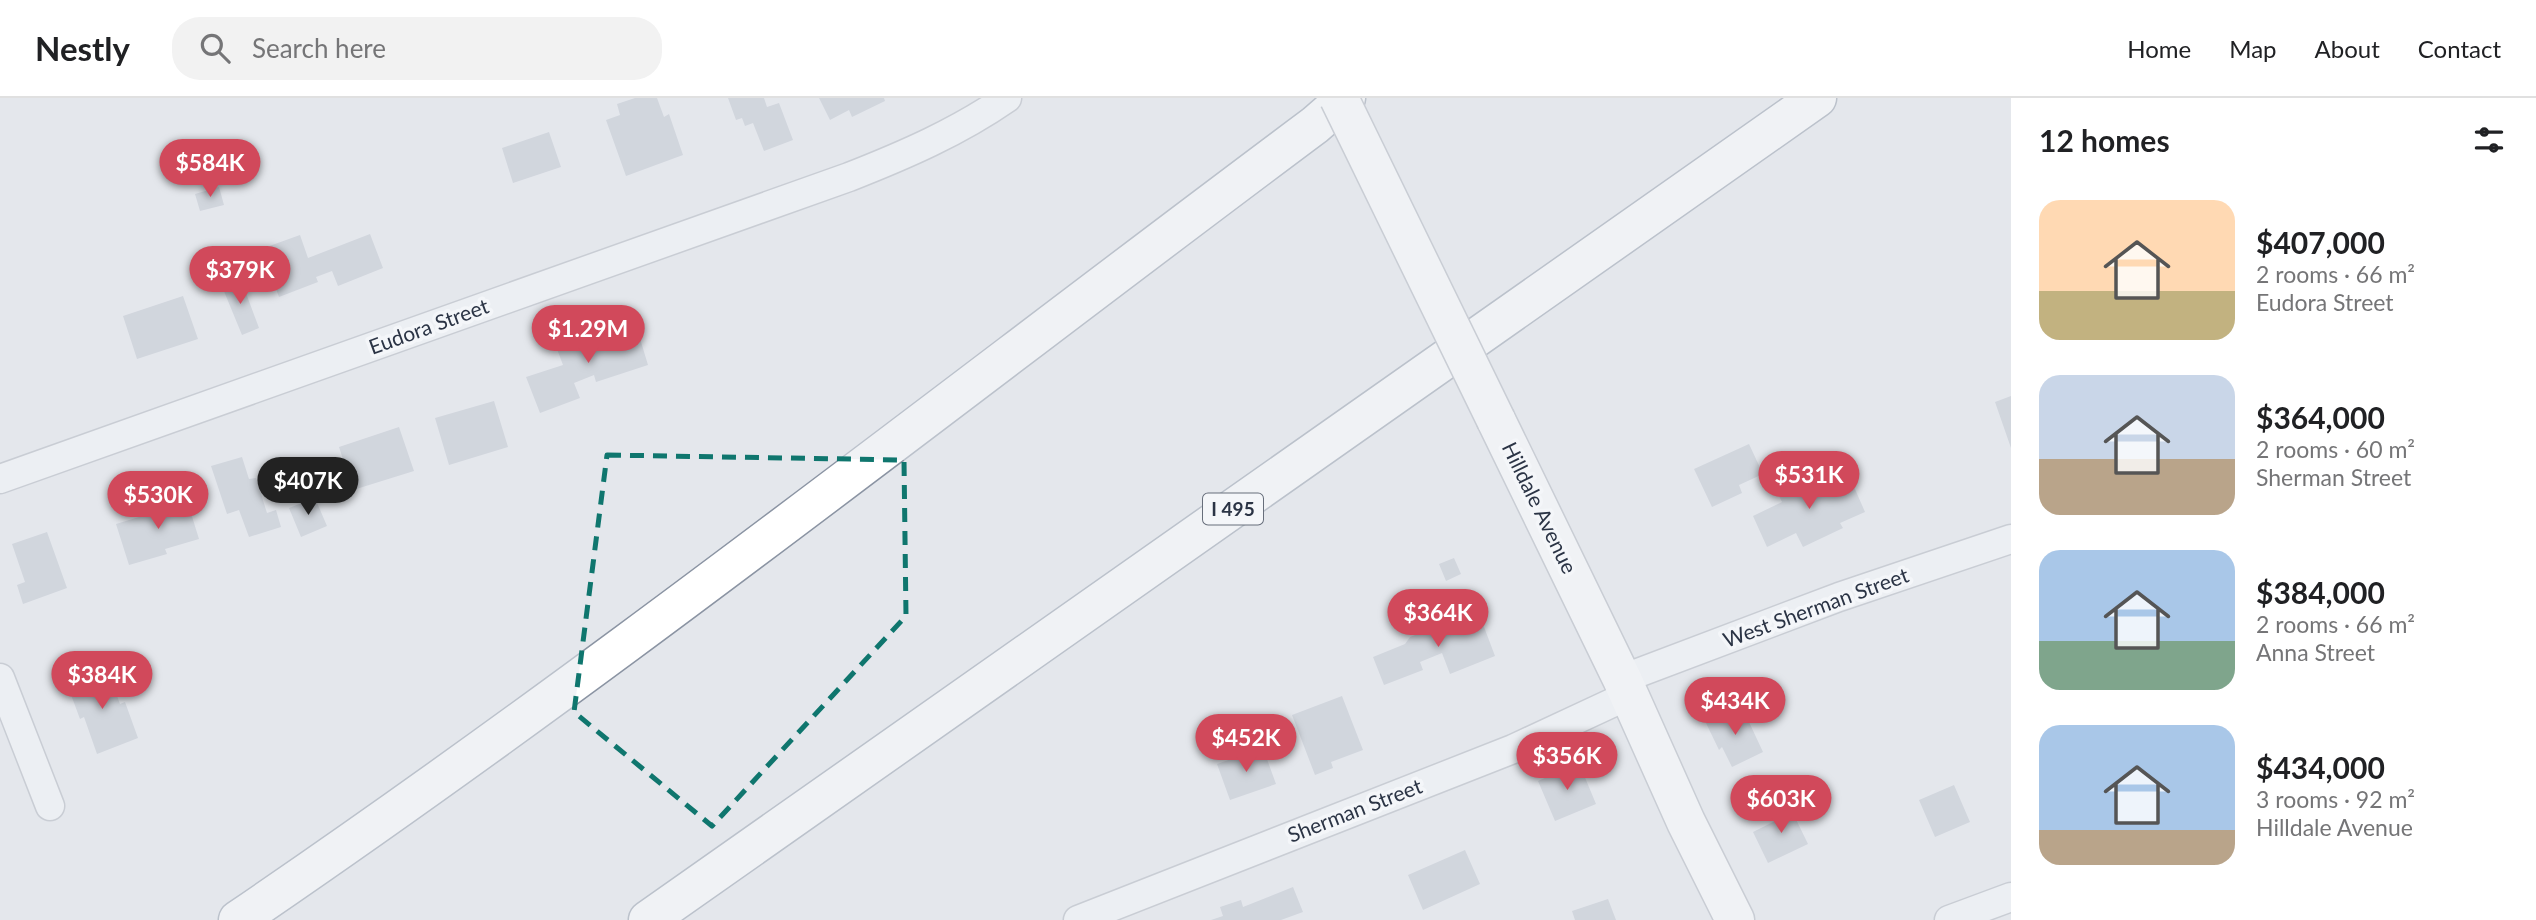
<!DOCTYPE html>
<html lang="en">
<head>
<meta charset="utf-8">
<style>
	body { margin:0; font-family:Lato,sans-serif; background:#f2f2f2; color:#202124; height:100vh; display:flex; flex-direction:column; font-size:26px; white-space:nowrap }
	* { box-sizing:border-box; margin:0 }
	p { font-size:23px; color:#757577 }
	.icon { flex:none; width:38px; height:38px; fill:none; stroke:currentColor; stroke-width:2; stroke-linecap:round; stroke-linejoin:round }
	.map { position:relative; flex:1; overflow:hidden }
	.side { display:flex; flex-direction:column; background:#fff; width:525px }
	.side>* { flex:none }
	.price { position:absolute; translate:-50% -60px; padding:0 16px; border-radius:24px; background:#d1495b; color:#fff; font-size:23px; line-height:46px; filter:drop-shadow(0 2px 4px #0008) }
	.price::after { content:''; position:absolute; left:50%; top:42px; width:21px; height:16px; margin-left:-10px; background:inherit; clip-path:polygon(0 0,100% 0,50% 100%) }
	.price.current { background:#222; color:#fff }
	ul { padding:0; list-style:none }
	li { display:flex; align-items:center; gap:21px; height:175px; padding:0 28px }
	li span { display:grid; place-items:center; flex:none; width:196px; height:140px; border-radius:21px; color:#555 }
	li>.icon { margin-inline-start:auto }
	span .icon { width:84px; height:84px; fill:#fffc; stroke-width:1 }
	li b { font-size:30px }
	h2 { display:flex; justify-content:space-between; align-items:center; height:84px; padding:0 28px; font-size:30px }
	header { display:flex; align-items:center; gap:42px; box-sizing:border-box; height:98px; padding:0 35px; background:#fff; border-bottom:2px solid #e0e0e0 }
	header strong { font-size:33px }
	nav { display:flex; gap:38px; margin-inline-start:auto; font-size:24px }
	.search { width:490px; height:63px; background:#f2f2f2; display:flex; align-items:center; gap:18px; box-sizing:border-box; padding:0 24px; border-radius:28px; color:#757577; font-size:26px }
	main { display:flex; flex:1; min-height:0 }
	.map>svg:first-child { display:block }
	.building { fill:#bbc0ca }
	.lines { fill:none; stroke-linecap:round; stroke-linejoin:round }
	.street-casing { stroke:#a9aeb7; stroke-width:31 }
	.secondary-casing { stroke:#a9aeb7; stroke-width:41 }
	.highway-casing { stroke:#8b94a3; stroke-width:41 }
	.street { stroke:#f7f8fa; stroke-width:28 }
	.secondary { stroke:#fff; stroke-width:38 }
	.highway { stroke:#fff; stroke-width:38 }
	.secondary-bridge-casing { stroke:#a9aeb7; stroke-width:41; stroke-linecap:butt }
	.secondary-bridge { stroke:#fff; stroke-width:38 }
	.marked { fill:none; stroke:#0f766e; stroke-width:5; stroke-dasharray:14 9; stroke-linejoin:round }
	.labels { text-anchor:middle; stroke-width:7; stroke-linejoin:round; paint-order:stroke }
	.shield { fill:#f4f6f9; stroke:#676e7b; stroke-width:2 }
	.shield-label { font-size:19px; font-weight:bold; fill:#2b3445 }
	.street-label { font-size:21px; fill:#2b3445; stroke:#f4f6f9 }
</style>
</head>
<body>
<header>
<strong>Nestly</strong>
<div class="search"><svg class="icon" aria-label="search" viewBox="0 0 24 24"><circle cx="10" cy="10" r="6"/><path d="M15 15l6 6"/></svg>Search here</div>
<nav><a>Home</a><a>Map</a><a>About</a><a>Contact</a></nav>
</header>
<main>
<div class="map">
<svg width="2011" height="822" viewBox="0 0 2011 822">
	<rect width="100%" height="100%" fill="#e4e7ec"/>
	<path class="building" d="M635,0h22l7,19 5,-3 14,41 -57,21 -20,-56 14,-5 -3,-11z
		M728,0h36l3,9 12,-4 14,37 -29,11 -11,-28 -8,3 -3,-8 -6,2z
		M819,0h65l1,3 -33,16 -3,-7 -19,10z
		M549,34l12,35 -48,16 -11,-35z
		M219,89l5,18 -24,6 -5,-17z
		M370,136l13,34 -45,18 -6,-15 -16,6 2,5 -39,15 -18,-48 39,-14 8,23z
		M240,179l19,51 -17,7 -21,-51z
		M183,198l15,43 -61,20 -14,-43z
		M635,224l13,43 -52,17 -2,-7 -20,8 6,15 -40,15 -14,-36 37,-12 -6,-16z
		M2011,298v52l-16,-46z
		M494,303l14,46 -59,18 -14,-47z
		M399,329l15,44 -61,19 -14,-43z
		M1749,346l14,30 -24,11 3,8 -30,14 -18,-38z
		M242,359l7,22 7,-1 11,35 9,-3 5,17 -32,10 -10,-27 -12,4 -16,-48z
		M1815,374l9,20 27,-12 14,32 -25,11 3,5 -40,19 -7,-14 -29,14 -14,-31 29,-14 -6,-12z
		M186,399l13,42 -34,10 2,5 -38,11 -13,-41 33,-10 -1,-6z
		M315,400l12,28 -26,11 -12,-29z
		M47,434l20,56 -44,16 -6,-19 8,-3 -13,-38z
		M1454,460l7,16 -15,7 -7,-17z
		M1478,513l17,45 -45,18 -8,-21 -22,9 3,8 -39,15 -11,-28 32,-13 5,-7z
		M107,570l13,36 5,-2 13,36 -41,16 -13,-37 -4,2 -13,-35z
		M1342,598l21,54 -32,12 2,6 -18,7 -23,-60z
		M1742,609l21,45 -31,15 -10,-20 -3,3 -13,-27z
		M1263,650l13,36 -46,16 -13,-36z
		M1579,665l17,41 -41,17 -17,-40z
		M1954,687l16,37 -35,15 -16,-37z
		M1788,705l20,41 -40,19 -15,-31 26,-13 -4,-9z
		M1465,752l15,34 -57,26 -15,-35z
		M1293,789l10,25 -22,8h-70l12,-4 -3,-9 21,-7 2,7z
		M1608,801l8,21h-41l-3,-9z"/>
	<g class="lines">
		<defs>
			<path id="street" d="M0,381l849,-302c56,-22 109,-45 158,-79
				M0,580l50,128
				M1622,581l217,-82 172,-58
				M1078,822l435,-171 116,-54
				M1949,822l62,-23"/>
			<path id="secondary" d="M1496,322l126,259 64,143 49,98"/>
			<path id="highway" d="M238,822c369,-251 719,-528 1077,-795l31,-27
				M648,822l1169,-822"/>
		</defs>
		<use href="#street" class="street-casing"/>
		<use href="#secondary" class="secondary-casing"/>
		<use href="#highway" class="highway-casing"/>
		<use href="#street" class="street"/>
		<use href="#secondary" class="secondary"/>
		<use href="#highway" class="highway"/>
		<defs>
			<path id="secondary-bridge" d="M1339,0l157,322"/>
		</defs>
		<use href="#secondary-bridge" class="secondary-bridge-casing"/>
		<use href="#secondary-bridge" class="secondary-bridge"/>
	</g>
	<path d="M0 0H2011V822H0ZM607,357l297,5 2,156 -194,210 -138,-114z" fill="#e4e7ec" fill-opacity=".55" fill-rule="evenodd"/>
	<path class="marked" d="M607,357l297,5 2,156 -194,210 -138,-114z"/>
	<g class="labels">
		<rect class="shield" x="1203" y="395.5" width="60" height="31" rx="5"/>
		<g class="shield-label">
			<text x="1233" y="418">I 495</text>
		</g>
		<g class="street-label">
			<text transform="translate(429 229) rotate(-20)" y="7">Eudora Street</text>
			<text transform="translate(1539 410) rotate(64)" y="7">Hilldale Avenue</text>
			<text transform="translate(1816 510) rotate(-20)" y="7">West Sherman Street</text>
			<text transform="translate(1355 713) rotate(-21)" y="7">Sherman Street</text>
		</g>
	</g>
</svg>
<b class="price" style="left:210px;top:101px">$584K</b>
<b class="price" style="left:240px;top:208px">$379K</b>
<b class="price" style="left:588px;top:267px">$1.29M</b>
<b class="price" style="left:1809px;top:413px">$531K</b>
<b class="price current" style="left:308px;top:419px">$407K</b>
<b class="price" style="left:158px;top:433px">$530K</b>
<b class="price" style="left:1438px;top:551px">$364K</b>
<b class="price" style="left:102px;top:613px">$384K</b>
<b class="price" style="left:1735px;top:639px">$434K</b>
<b class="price" style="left:1246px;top:676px">$452K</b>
<b class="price" style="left:1567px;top:694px">$356K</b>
<b class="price" style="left:1781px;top:737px">$603K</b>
</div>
<section class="side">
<h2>12 homes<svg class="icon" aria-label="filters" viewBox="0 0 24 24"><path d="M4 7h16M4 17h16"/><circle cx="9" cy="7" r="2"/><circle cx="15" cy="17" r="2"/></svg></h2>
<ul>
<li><span style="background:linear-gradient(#ffd9b3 65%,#c2b280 0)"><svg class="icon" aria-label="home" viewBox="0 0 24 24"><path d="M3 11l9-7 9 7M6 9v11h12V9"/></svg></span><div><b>$407,000</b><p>2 rooms · 66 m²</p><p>Eudora Street</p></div></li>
<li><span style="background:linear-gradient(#c9d6e8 60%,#b9a48a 0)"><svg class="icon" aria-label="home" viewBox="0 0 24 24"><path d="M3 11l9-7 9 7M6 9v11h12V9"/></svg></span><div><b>$364,000</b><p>2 rooms · 60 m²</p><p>Sherman Street</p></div></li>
<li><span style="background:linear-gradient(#a9c7e8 65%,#7fa58c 0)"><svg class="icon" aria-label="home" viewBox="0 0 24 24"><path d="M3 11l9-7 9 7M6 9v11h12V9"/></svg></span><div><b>$384,000</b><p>2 rooms · 66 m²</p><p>Anna Street</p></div></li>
<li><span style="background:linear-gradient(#a9c7e8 75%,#b9a48a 0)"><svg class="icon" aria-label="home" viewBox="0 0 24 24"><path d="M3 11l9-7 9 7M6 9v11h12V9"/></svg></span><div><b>$434,000</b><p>3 rooms · 92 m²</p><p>Hilldale Avenue</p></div></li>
</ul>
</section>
</main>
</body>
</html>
